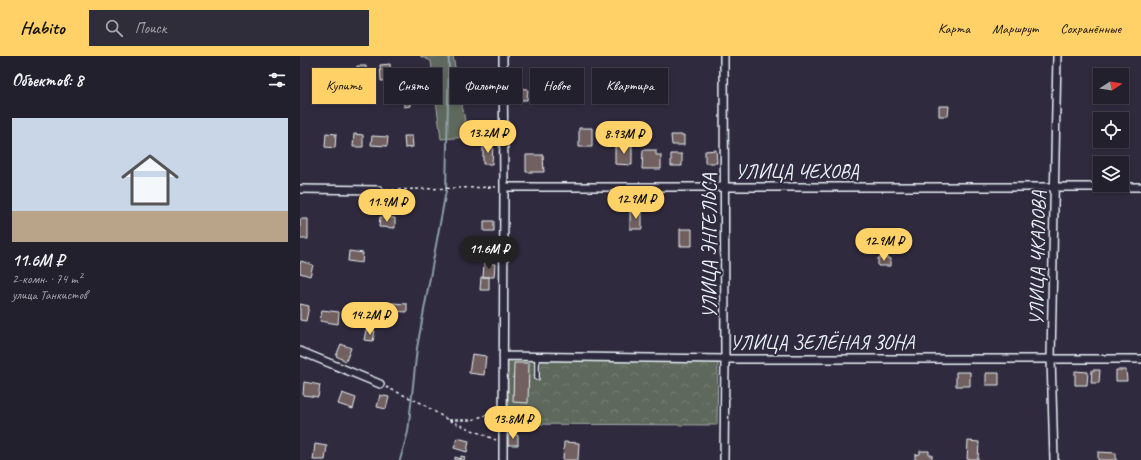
<!DOCTYPE html>
<html lang="ru">
<head>
<meta charset="utf-8">
<style>
	body { margin:0; font-family:Caveat,sans-serif; background:#2f2d3a; color:#f1f3f6; height:100vh; display:flex; flex-direction:column; font-size:15px; white-space:nowrap }
	* { box-sizing:border-box; margin:0 }
	p { font-size:13px; color:#a3a3aa }
	.icon { flex:none; width:22px; height:22px; fill:none; stroke:currentColor; stroke-width:2; stroke-linecap:round; stroke-linejoin:round }
	.map { position:relative; flex:1; overflow:hidden }
	.panel { display:flex; flex-direction:column; background:#23202e; width:300px }
	.panel>* { flex:none }
	.top-card { position:absolute; left:12px; top:12px; width:380px; height:36px; display:flex; gap:8px }
	.needle { width:26px; rotate:78deg }
	.buttons { position:absolute; left:793px; top:12px; display:grid; gap:8px }
	.buttons a { display:grid; place-items:center; width:36px; height:36px; border-radius:0px; background:#23202e; box-shadow:0 2px 6px #0003,0 0 0 1px #403e4a; font-size:20px }
	.price { position:absolute; translate:-50% -34px; padding:0 9px; border-radius:14px; background:#ffd166; color:#111; font-size:13px; line-height:26px; filter:drop-shadow(0 1px 2px #0008) }
	.price::after { content:''; position:absolute; left:50%; top:24px; width:12px; height:9px; margin-left:-6px; background:inherit; clip-path:polygon(0 0,100% 0,50% 100%) }
	.price.on { background:#222; color:#fff }
	ul { padding:0; list-style:none }
	li { display:grid; align-content:center; gap:8px; height:212px; padding:0 12px }
	li+li { border-top:1px solid #403e4a }
	li span { display:grid; place-items:center; height:124px; border-radius:0px; color:#555 }
	li>.icon { margin-inline-start:auto }
	span .icon { width:72px; height:72px; fill:#fffc; stroke-width:1 }
	li b { font-size:17px }
	h2 { display:flex; justify-content:space-between; align-items:center; height:48px; padding:0 12px; font-size:17px }
	.tag { padding:0 14px; border-radius:0px; background:#23202e; box-shadow:0 2px 6px #0003,0 0 0 1px #403e4a; font-size:14px; line-height:36px }
	.tag.on { background:#ffd166; color:#111 }
	header { display:flex; align-items:center; gap:24px; box-sizing:border-box; height:56px; padding:0 20px; background:#ffd166; color:#111 }
	header strong { font-size:19px }
	nav { display:flex; gap:22px; margin-inline-start:auto; font-size:14px }
	.search { width:280px; height:36px; background:#2f2d3a; display:flex; align-items:center; gap:10px; box-sizing:border-box; padding:0 14px; border-radius:0px; color:#a3a3aa; font-size:15px }
	main { display:flex; flex:1; min-height:0 }
	.map>svg:first-child { display:block }
	.grass { fill:#5f685b; stroke:#a4acaa }
	.forest { fill:url(#forest-crowns); stroke:#a4acaa }
	.lines { fill:none; stroke-linecap:round; stroke-linejoin:round }
	.stream { stroke:#8c9faa; stroke-width:2 }
	.building { fill:#71605e; stroke:#e8f1f8 }
	.lane-casing { stroke:#e8f1f8; stroke-width:6 }
	.street-casing { stroke:#e8f1f8; stroke-width:10 }
	.path { stroke:#e8f1f8; stroke-width:1.5; stroke-dasharray:3 3; stroke-linecap:butt }
	.lane { stroke:#2f2a3d; stroke-width:3.5 }
	.street { stroke:#2f2a3d; stroke-width:7 }
	.labels { text-anchor:middle; stroke-width:4; stroke-linejoin:round; paint-order:stroke }
	.street-label { font-size:20px; fill:#e8f1f8; stroke:#2f2a3d }
</style>
</head>
<body>
<header>
<strong>Habito</strong>
<div class="search"><svg class="icon" aria-label="search" viewBox="0 0 24 24"><circle cx="10" cy="10" r="6"/><path d="M15 15l6 6"/></svg>Поиск</div>
<nav><a>Карта</a><a>Маршрут</a><a>Сохранённые</a></nav>
</header>
<main>
<section class="panel">
<h2>Объектов: 8<svg class="icon" aria-label="filters" viewBox="0 0 24 24"><path d="M4 7h16M4 17h16"/><circle cx="9" cy="7" r="2"/><circle cx="15" cy="17" r="2"/></svg></h2>
<ul>
<li><span style="background:linear-gradient(#c9d6e8 75%,#b9a48a 0)"><svg class="icon" aria-label="home" viewBox="0 0 24 24"><path d="M3 11l9-7 9 7M6 9v11h12V9"/></svg></span><div><b>11.6M ₽</b><p>2-комн. · 74 m²</p><p>улица Танкистов</p></div></li>
</ul>
</section>
<div class="map">
<svg width="841" height="404" viewBox="0 0 841 404">
	<defs>
		<pattern id="forest-crowns" width="20" height="18" patternUnits="userSpaceOnUse"><rect width="20" height="18" fill="#5f685b"/><path d="M2 6a3 3 0 1 1 6 0M12 15a3 3 0 1 1 6 0" fill="none" stroke="#767e73"/></pattern>
	</defs>
	<rect width="100%" height="100%" fill="#2f2a3d"/>
	<filter id="ink" filterUnits="userSpaceOnUse"><feTurbulence type="fractalNoise" baseFrequency=".025" numOctaves="2"/><feDisplacementMap in="SourceGraphic" scale="8" xChannelSelector="R" yChannelSelector="G"/><feConvolveMatrix kernelMatrix="1 2 1 2 8 2 1 2 1" color-interpolation-filters="sRGB"/></filter>
	<g filter="url(#ink)">
		<path class="grass" d="M120,0h33l15,81 -27,2 -10,-78z"/>
		<path class="forest" d="M207,304l211,2 -1,63 -208,-1z"/>
		<g class="lines">
			<path class="stream" d="M100,404l8,-28 9,-84 29,-157 3,-135"/>
		</g>
		<path class="building" d="M90,8l1,16 -10,1 -1,-16z
			M57,10h9v14h-9z
			M193,22l2,11 -11,1 -2,-11z
			M26,25l12,1 -1,12 -12,-1z
			M211,32l17,1 -1,11h-17z
			M109,34l1,16 -6,1 -1,-16z
			M639,50h10l-1,10h-9z
			M279,72h13v19h-13z
			M26,77l10,1 -1,14 -10,-1z
			M54,78l9,1v12h-10z
			M371,79h13v10h-12z
			M72,80l16,1 -1,9 -16,-1z
			M104,80h8l1,11 -8,1z
			M183,89h10l-1,19h-9z
			M315,90h17v19l-17,-1z
			M343,94h13v5h5v14h-19z
			M416,94l1,13h-12v-12z
			M371,98h11v12h-11z
			M226,99h17l1,17h-18z
			M330,156h12v17h-12z
			M80,161l15,1v10l-16,-1z
			M0,163h8v20h-8z
			M184,165h10v10h-10z
			M380,173h12v17h-12z
			M49,195l14,2 -1,10 -14,-2z
			M578,202h12v8h-12z
			M1,205l12,4 -3,11 -10,-3v-8z
			M184,207l11,1 -1,13h-11z
			M181,221h8v13h-9z
			M92,247l15,1v8l-16,-1z
			M0,248l9,2 -3,15 -6,-1z
			M22,254l17,2 -1,12 -18,-3z
			M66,274l9,1 -2,10 -9,-1z
			M41,288l10,4 -5,13 -10,-5z
			M172,298l14,2 -2,19 -15,-2z
			M214,307h15l-1,40 -15,-1z
			M792,314h8l-1,13h-8z
			M816,314h10l1,11h-11z
			M775,315l13,1 -1,13h-12z
			M656,316h14v14h-14z
			M686,317h13v12h-13z
			M4,326l16,3 -2,12 -15,-2z
			M42,337l14,5 -3,11 -15,-5z
			M80,339l9,2 -3,12 -9,-2z
			M208,379h10v10h-10z
			M157,382l12,3 -2,11 -13,-4z
			M668,385l11,1 -1,17h-11z
			M264,386l15,1 -1,17h-15z
			M15,388l12,2 -2,14h-12z
			M620,395h9v4h3v5h-17v-5l5,-1z
			M798,396l18,1v7h-18z
			M161,400l4,1 -1,3h-9v-3l6,2z"/>
		<g class="lines">
			<defs>
				<path id="lane" d="M237,322v-22"/>
				<path id="street" d="M203,0l1,131 -1,273
					M204,131h637
					M0,133l79,1
					M0,295l80,33
					M203,300l222,3h416
					M424,404l1,-101 -1,-303
					M754,404l-3,-102 6,-302"/>
			</defs>
			<use href="#lane" class="lane-casing"/>
			<use href="#street" class="street-casing"/>
			<path class="path" d="M86,134l110,-3
				M86,331l35,16 27,17 48,20
				M149,364h23l24,-9"/>
			<use href="#lane" class="lane"/>
			<use href="#street" class="street"/>
		</g>
	</g>
	<g class="labels">
		<g class="street-label">
			<text x="497" y="122">УЛИЦА ЧЕХОВА</text>
			<text transform="translate(409 190) rotate(-90)" y="7">УЛИЦА ЭНГЕЛЬСА</text>
			<text transform="translate(737 202) rotate(-89)" y="7">УЛИЦА ЧКАЛОВА</text>
			<text x="522" y="293">УЛИЦА ЗЕЛЁНАЯ ЗОНА</text>
		</g>
	</g>
</svg>
<div class="buttons">
<a><svg class="needle" viewBox="-14 -14 28 28"><path d="M0-13l5 13h-10z" fill="#e53935"/><path d="M0 13l5-13h-10z" fill="#a3a3aa"/></svg></a>
<a><svg class="icon" aria-label="locate" viewBox="0 0 24 24"><circle cx="12" cy="12" r="6"/><path d="M12 2v4M12 18v4M2 12h4M18 12h4"/></svg></a>
<a><svg class="icon" aria-label="layers" viewBox="0 0 24 24"><path d="M12 4l9 5-9 5-9-5zM3 14l9 5 9-5"/></svg></a>
</div>
<b class="price" style="left:188px;top:98px">13.2M ₽</b>
<b class="price" style="left:324px;top:99px">8.93M ₽</b>
<b class="price" style="left:336px;top:164px">12.9M ₽</b>
<b class="price" style="left:87px;top:167px">11.9M ₽</b>
<b class="price" style="left:584px;top:206px">12.9M ₽</b>
<b class="price on" style="left:189px;top:214px">11.6M ₽</b>
<b class="price" style="left:70px;top:280px">14.2M ₽</b>
<b class="price" style="left:213px;top:384px">13.8M ₽</b>
<div class="top-card">
<a class="tag on">Купить</a>
<a class="tag">Снять</a>
<a class="tag">Фильтры</a>
<a class="tag">Новое</a>
<a class="tag">Квартира</a>
</div>
</div>
</main>
</body>
</html>
